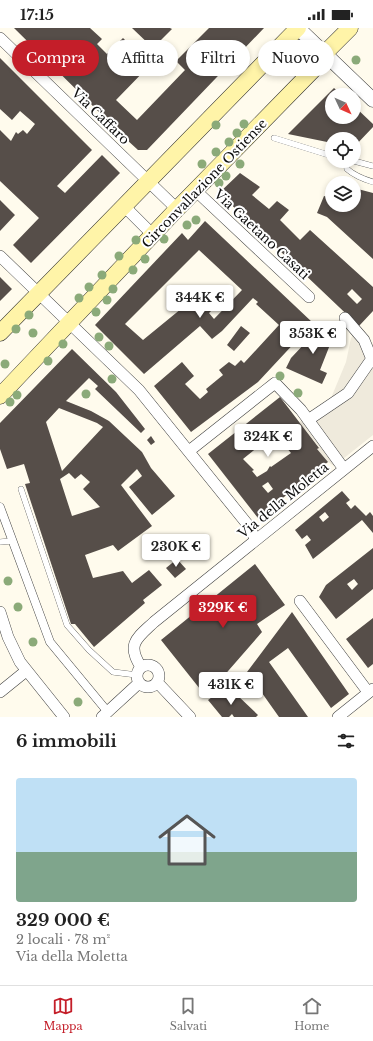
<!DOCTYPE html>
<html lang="it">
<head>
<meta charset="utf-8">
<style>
	body { margin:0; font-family:"Libre Baskerville",serif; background:#f6f6f6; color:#222; height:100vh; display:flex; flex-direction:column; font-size:15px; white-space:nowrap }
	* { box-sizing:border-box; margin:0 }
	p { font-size:13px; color:#767676 }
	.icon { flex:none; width:22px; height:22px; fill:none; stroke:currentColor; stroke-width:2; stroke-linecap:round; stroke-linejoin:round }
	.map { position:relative; height:689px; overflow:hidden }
	.side { display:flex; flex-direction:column; background:#fff; flex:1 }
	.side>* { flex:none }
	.guide { position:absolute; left:12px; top:12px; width:349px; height:36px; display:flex; gap:8px }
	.needle { width:26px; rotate:134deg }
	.tools { position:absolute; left:325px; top:60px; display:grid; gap:8px }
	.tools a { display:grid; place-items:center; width:36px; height:36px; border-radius:50%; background:#fff; box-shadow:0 2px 6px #0003; font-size:20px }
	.price { position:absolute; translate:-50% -34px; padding:0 9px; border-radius:4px; background:#fff; color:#222; font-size:13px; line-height:26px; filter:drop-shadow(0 1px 2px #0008) }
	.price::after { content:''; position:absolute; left:50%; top:24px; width:12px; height:9px; margin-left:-6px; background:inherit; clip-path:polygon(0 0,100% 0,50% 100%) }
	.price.on { background:#c41e29; color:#fff }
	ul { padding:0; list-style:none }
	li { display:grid; align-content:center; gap:8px; height:212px; padding:0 16px }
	li span { display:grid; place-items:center; height:124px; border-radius:4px; color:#555 }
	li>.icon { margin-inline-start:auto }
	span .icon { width:72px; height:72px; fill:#fffc; stroke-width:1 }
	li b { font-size:17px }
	h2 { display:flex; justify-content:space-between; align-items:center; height:48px; padding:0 16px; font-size:17px }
	.chip { padding:0 14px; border-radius:18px; background:#fff; box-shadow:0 2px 6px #0003; font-size:14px; line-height:36px }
	.chip.on { background:#c41e29; color:#fff }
	.status { display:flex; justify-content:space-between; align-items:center; height:28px; padding:0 20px; background:#fff; direction:ltr }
	.status svg { height:11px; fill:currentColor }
	.tab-bar { display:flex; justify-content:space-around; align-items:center; height:56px; border-top:1px solid #e0e0e0; background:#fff; font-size:11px; color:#767676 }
	.tab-bar a { display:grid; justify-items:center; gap:2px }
	.tab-bar .on { color:#c41e29 }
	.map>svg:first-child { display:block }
	.plaza { fill:#efeadc }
	.building { fill:#564e49; fill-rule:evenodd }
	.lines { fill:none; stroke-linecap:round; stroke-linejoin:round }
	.service-casing { stroke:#404040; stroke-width:6 }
	.pedestrian-casing { stroke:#404040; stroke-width:9 }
	.minor-casing { stroke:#404040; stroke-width:12 }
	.tertiary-casing { stroke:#404040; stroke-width:15 }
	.secondary-casing { stroke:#2f2f2f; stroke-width:17 }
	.service { stroke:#fff; stroke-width:5.5 }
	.pedestrian { stroke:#fff; stroke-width:8 }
	.minor { stroke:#fff; stroke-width:11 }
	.tertiary { stroke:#fff; stroke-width:14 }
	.secondary { stroke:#fff4a8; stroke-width:16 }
	.tree { fill:#8baa79 }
	.labels { text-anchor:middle; stroke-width:4; stroke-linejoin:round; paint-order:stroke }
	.street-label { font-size:13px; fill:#0d0d0d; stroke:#fff }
</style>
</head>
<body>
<div class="status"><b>17:15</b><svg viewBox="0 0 49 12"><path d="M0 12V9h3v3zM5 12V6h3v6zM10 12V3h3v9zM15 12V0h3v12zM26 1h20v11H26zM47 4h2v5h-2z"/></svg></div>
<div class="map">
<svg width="373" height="689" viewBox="0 0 373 689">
	<rect width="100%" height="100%" fill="#fffbed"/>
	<path class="plaza" d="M359,298l14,18v91l-39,31 -6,-4 -11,-13 2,-2 -20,-25 32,-24 15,-36 5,-24z"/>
	<path class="building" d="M14,0h76l12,11 -5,5 10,10 16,-16 27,27 -34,35 21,20 48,-50 -9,-9 33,-33h55l-117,122h-9l-12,-11 -2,-6 -21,-19 -1,1z
		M132,0h38l2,1 -19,19z
		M0,30l92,92 -35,36 8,7 37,-38 18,18 -89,90 -18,-18 26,-27 -39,-37v-51l11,11 5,-9 2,2 5,-4 4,4 8,-10 -15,-13 -8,9 -12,-11z
		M334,60l8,7h-10v22h22v-11l19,18v3l-19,20v-8h-22v4l-44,-9z
		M240,145l20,14 -8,8 17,14 8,-8 12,9 -9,10 20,20 10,-10 63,57v24l-14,15 -140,-133zM352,261l10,10 -5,5 -10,-10z
		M354,160l19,5v66l-46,-42 -10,-4 7,-17 8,2v7h22z
		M0,172l15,15 -15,16z
		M205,193l108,102 -55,59 -67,50 -37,-46 28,-24 12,14 -9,8 15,15 8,-7 -2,-3 17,-14 -4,-5 10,-8 6,4 6,-6 3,3 35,-38 -23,-21 2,-2 -5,-4 -31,33 -10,8 -12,-13 -56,48 -49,-49 87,-92 6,7zM199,222l43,40 -28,29 -5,-6 5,-5 -16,-13 -55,45 -18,-16z
		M0,249l12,12 -12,12z
		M324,295l11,9 -15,38 7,3 -5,11 -36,-16 5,-10z
		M241,298l9,7 -16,18 -7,-6z
		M72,321l44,43 29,37 -4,4 -46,-44 3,-3 -9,-8 -23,23 25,10 18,10 33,31 9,16 24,28 -23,19 -23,-28 13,-11 -5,-7 -16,16 31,41 -34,25 -5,-6 -28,10 8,23 30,-7 9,12 17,-13 13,15 -19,15 2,3 -51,44 -19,-23h-4l-46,-140 5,-1 -6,-19 -17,5 -7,-20v-26zM59,380l38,15 6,4 -41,44 -16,-49zM69,445l6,6 6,-5 9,8 -7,7 17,18 -28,9 -12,-37z
		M280,369l39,51 -2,1 11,13 -30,22 2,3 -9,8 -2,-2 -31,25 -50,-64zM273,404l18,21 -20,14 -1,-1 -3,5 -10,6 -5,-6 2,-1 -11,-11 30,-24 -1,-2zM268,454l5,7 -5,4 -6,-7z
		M151,408l4,6 -4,3 -4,-5z
		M342,463l8,9 -4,3 5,6 4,-4 11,11 4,-4 3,4v17l-11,-13 -49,39 -8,-14 6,-5 -4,-5 -5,4 -7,-9zM325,484l4,5 -6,5 -4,-5z
		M373,520v41l-37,30 -17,-22 7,-12zM354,551l4,5 -6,6 -5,-6z
		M177,531l9,10 -11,9 -9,-10z
		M255,536l30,41 -28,19 5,8 -40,46 -18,16 -43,-54z
		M292,584l57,82 -18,14 -43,-60 -19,14 39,55h-29l-17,-24 -8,5 -10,-8v-7l6,-6 -3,-5z
		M373,590v46l-5,4 -22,-29z
		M226,659l3,3 -3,5 5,5 5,-6 22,21 -2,2h-22l-2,-3 -3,3h-7l-14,-17z"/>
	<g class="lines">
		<defs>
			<path id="service" d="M274,110l58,18
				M346,133l1,8c8,7 16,10 26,13
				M354,133l19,5
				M21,461l46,136 22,25 24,22 24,3
				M0,514l12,-1"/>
			<path id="pedestrian" d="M0,479l50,135 57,69"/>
			<path id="minor" d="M0,10l177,171
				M195,162l114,107
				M124,178l29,29
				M0,228l139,134 109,135 8,15
				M345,290l19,22 9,22
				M308,392l40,-27 23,-33
				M189,423l86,-68 26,27 43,59
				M300,573l68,91
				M0,584l8,25 12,25 44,55
				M137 648a11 11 0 1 1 22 0a11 11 0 1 1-22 0Z
				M141,639c-15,-23 -4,-29 13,-45l219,-176
				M157,654l33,35
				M0,664l26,-21
				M102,689l37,-34
				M338,689l35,-28"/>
			<path id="tertiary" d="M298,0l75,72"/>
			<path id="secondary" d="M0,305l298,-305
				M0,368l177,-187 138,-141 15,-20 20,-20"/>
		</defs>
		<use href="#service" class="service-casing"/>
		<use href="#pedestrian" class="pedestrian-casing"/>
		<use href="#minor" class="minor-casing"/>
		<use href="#tertiary" class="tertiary-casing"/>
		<use href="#secondary" class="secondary-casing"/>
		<use href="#service" class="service"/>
		<use href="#pedestrian" class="pedestrian"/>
		<use href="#minor" class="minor"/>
		<use href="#tertiary" class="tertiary"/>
		<use href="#secondary" class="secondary"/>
	</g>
	<g class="tree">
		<circle cx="356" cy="32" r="4.5"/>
		<circle cx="274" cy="37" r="4.5"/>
		<circle cx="244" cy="96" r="4.5"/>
		<circle cx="216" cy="97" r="4.5"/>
		<circle cx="237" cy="105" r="4.5"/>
		<circle cx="229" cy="114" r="4.5"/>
		<circle cx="216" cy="124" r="4.5"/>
		<circle cx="202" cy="136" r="4.5"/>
		<circle cx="240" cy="136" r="4.5"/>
		<circle cx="226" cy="148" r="4.5"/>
		<circle cx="219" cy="155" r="4.5"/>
		<circle cx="196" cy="192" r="4.5"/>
		<circle cx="187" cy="197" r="4.5"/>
		<circle cx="164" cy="211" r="4.5"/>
		<circle cx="136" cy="212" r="4.5"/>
		<circle cx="119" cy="228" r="4.5"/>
		<circle cx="145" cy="231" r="4.5"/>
		<circle cx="133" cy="242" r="4.5"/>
		<circle cx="102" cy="247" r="4.5"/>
		<circle cx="89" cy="259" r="4.5"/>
		<circle cx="113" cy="261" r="4.5"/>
		<circle cx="79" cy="270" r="4.5"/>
		<circle cx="107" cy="272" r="4.5"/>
		<circle cx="96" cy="284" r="4.5"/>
		<circle cx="29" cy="287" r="4.5"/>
		<circle cx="16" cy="301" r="4.5"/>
		<circle cx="33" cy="305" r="4.5"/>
		<circle cx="99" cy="309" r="4.5"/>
		<circle cx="63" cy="316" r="4.5"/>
		<circle cx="109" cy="318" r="4.5"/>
		<circle cx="48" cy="333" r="4.5"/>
		<circle cx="5" cy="336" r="4.5"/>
		<circle cx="280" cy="348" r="4.5"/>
		<circle cx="112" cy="351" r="4.5"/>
		<circle cx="298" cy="365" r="4.5"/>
		<circle cx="86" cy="366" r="4.5"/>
		<circle cx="17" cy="367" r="4.5"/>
		<circle cx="10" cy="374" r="4.5"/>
		<circle cx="8" cy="553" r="4.5"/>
		<circle cx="18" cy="579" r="4.5"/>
		<circle cx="33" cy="614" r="4.5"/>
		<circle cx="78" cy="674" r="4.5"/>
	</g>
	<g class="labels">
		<g class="street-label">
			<text transform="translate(101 88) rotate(44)" y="5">Via Caffaro</text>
			<text transform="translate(204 155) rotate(-46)" y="5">Circonvallazione Ostiense</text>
			<text transform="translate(262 206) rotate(43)" y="5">Via Gaetano Casati</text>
			<text transform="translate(283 472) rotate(-39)" y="5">Via della Moletta</text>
		</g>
	</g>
</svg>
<div class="tools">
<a><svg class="needle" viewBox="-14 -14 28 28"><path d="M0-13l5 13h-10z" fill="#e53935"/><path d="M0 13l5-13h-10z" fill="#767676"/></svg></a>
<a><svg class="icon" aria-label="locate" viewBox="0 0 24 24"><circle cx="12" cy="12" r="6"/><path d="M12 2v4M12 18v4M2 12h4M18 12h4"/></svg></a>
<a><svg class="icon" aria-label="layers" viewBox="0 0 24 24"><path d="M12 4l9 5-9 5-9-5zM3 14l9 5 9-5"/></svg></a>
</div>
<b class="price" style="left:200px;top:291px">344K €</b>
<b class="price" style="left:313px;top:327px">353K €</b>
<b class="price" style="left:268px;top:430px">324K €</b>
<b class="price" style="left:176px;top:540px">230K €</b>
<b class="price on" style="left:223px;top:601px">329K €</b>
<b class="price" style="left:231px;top:678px">431K €</b>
<div class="guide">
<a class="chip on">Compra</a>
<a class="chip">Affitta</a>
<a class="chip">Filtri</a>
<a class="chip">Nuovo</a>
</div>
</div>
<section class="side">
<h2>6 immobili<svg class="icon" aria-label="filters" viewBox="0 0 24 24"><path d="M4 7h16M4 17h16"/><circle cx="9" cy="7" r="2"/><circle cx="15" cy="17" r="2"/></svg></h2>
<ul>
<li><span style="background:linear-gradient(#bfe0f5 60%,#7fa58c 0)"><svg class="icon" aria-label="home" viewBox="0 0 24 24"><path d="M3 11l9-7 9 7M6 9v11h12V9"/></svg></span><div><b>329 000 €</b><p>2 locali · 78 m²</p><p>Via della Moletta</p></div></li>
</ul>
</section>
<nav class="tab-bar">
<a class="on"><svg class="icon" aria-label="map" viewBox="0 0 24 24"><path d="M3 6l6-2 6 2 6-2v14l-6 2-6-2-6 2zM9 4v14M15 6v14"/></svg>Mappa</a>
<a><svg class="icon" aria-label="saved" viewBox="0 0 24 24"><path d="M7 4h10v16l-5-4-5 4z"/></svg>Salvati</a>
<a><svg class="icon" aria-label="home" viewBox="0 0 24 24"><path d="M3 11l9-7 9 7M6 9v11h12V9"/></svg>Home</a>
</nav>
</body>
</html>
